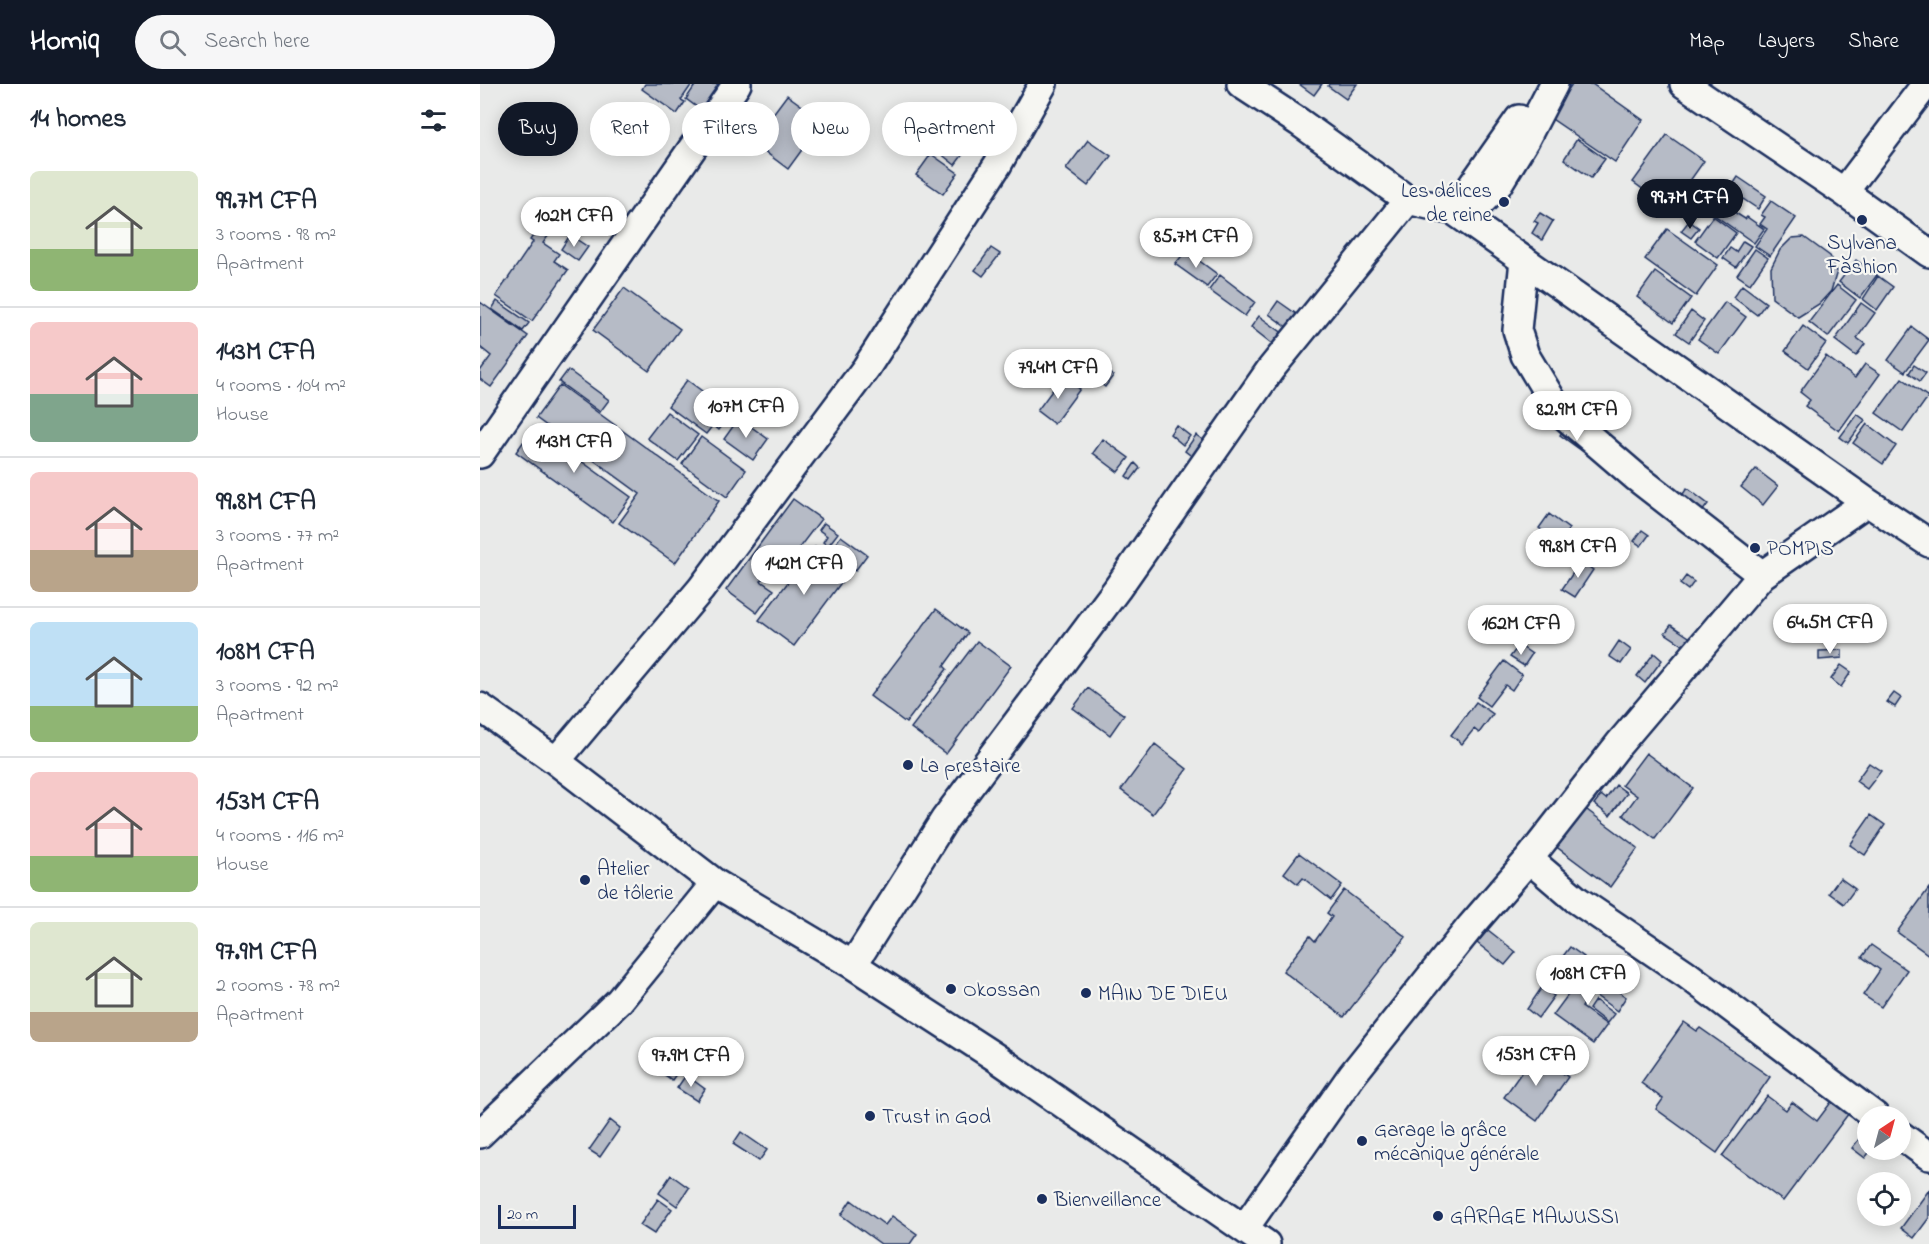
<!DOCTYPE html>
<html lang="en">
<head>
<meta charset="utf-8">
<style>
	body { margin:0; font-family:"Indie Flower",sans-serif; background:#f6f6f7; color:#1f2937; height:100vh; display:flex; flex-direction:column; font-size:22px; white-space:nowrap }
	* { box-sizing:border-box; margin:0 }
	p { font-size:20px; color:#747a83 }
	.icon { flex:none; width:33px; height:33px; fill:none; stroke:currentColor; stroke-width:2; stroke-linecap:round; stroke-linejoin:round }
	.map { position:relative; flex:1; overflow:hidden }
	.side { display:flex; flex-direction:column; background:#fff; width:480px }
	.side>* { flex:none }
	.hud { position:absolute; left:18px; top:18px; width:570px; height:54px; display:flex; gap:12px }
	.needle { width:39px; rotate:36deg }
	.fabs { position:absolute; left:1377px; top:1022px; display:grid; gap:12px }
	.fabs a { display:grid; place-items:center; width:54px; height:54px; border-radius:50%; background:#fff; box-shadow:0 3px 15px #0003; font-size:30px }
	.scale { position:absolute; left:18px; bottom:15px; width:78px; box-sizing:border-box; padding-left:6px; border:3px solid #1b2f5e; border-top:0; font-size:16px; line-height:21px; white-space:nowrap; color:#1b2f5e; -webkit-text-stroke:4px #f6f6f2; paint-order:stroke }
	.price { position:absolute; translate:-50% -51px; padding:0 14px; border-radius:21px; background:#fff; color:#222; font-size:20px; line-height:39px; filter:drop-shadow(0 2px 3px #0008) }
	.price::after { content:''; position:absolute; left:50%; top:36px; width:18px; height:14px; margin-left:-9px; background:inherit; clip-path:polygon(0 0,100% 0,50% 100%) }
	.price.selected { background:#111827; color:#fff }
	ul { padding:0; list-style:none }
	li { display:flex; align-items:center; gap:18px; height:150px; padding:0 30px }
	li+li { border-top:2px solid #e0e1e3 }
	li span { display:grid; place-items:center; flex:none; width:168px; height:120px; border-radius:9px; color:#555 }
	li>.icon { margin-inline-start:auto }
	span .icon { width:72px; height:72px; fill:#fffc; stroke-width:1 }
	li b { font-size:26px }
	h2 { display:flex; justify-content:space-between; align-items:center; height:72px; padding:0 30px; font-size:26px }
	.tag { padding:0 21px; border-radius:27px; background:#fff; box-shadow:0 3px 15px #0003; font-size:21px; line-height:54px }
	.tag.selected { background:#111827; color:#fff }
	header { display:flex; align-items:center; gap:36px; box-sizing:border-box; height:84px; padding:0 30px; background:#111827; color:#fff }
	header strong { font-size:28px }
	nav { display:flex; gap:33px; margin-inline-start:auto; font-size:21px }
	.search { width:420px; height:54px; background:#f6f6f7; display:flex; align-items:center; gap:15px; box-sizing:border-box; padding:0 21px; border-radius:33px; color:#747a83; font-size:22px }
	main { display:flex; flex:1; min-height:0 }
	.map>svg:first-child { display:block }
	.building { fill:#b6bbc6; stroke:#1b2f5e; stroke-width:1.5 }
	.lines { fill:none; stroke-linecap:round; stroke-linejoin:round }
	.minor-casing { stroke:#1b2f5e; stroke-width:32 }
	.minor { stroke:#f6f6f2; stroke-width:27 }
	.poi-dot { fill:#1b2f5e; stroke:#f6f6f2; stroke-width:2 }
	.labels { text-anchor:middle; stroke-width:4.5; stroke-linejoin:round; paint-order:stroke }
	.poi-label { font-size:21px; fill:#1b2f5e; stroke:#f6f6f2; text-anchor:start }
</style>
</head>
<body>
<header>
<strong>Homiq</strong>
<div class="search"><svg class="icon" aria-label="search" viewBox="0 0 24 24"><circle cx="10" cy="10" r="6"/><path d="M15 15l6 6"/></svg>Search here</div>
<nav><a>Map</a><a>Layers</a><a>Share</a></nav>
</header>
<main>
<section class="side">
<h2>14 homes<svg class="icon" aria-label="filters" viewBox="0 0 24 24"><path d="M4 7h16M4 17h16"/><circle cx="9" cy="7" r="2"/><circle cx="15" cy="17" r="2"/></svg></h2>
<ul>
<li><span style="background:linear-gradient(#dfe7d0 65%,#8fb573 0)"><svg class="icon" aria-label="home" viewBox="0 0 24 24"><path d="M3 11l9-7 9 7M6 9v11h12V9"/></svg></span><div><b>99.7M CFA</b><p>3 rooms · 98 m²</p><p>Apartment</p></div></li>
<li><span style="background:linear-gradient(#f6c9c9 60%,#7fa58c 0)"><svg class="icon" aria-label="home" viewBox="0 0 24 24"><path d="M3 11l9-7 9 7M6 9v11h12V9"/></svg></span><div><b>143M CFA</b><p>4 rooms · 104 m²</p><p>House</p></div></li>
<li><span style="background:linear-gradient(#f6c9c9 65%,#b9a48a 0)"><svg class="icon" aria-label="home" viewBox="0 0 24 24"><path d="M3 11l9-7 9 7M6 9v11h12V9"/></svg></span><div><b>99.8M CFA</b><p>3 rooms · 77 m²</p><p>Apartment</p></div></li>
<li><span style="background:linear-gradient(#bfe0f5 70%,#8fb573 0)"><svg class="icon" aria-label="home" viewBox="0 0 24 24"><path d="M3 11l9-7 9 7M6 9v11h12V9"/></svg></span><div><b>108M CFA</b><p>3 rooms · 92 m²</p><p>Apartment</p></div></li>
<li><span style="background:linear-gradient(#f6c9c9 70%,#8fb573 0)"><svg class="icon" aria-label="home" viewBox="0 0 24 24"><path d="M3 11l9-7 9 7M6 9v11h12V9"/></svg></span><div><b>153M CFA</b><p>4 rooms · 116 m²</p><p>House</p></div></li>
<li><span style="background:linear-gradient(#dfe7d0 75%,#b9a48a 0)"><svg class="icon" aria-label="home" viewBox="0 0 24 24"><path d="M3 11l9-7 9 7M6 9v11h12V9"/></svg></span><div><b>97.9M CFA</b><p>2 rooms · 78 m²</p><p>Apartment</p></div></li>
</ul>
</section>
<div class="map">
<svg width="1449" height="1160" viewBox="0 0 1449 1160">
	<rect width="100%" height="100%" fill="#e9eae9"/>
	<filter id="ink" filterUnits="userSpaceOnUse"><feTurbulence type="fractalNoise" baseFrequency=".0167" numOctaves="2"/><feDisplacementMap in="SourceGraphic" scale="12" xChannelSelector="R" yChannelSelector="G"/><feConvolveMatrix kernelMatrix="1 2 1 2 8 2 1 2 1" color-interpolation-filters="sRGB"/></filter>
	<g filter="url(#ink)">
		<path class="building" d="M165,0h47l-11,16 4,2 -8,12 -35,-25z
			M216,0h35l-22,32 -23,-17z
			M819,0h23l-8,11z
			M849,0h28l-11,15 -18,-13z
			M1092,0h20l51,36 -28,42 -66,-45z
			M307,11l36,26 -35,48 -36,-27z
			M470,46l20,15 -15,20 -20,-16z
			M1187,51l37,26 -34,48 -37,-27z
			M1097,55l28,20 -14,19 -27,-19z
			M608,56l23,16 -23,30 -22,-17z
			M451,70l27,19 -15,21 -27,-19z
			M1258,93l28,19 -8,13 -15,-10 -9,13 11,7 2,-2 17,12 -10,14 -41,-29z
			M1291,117l25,17 -26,38 -15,-10 12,-17 -7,-5 5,-7 -4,-2z
			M1060,129l13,8 -11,19 -10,-7 6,-10 -4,-2z
			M1233,132l23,17 -18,25 -23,-17z
			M66,133l11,7 -14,19 16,11 -5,7 14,9 -36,51 -36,-25 37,-54 -3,-2z
			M1209,137l10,7 -8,10 -10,-7z
			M1187,145l51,36 -22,31 -51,-37z
			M90,151l18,12 -10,14 -17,-12z
			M1324,153l26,19 7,15 -6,20 -12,13 -21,13 -26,-19 -1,-30 9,-18 12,-12z
			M1263,157l8,5 -15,21 -13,-9 7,-10 6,4z
			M511,164l9,6 -17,22 -8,-6z
			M1275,165l13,9 -18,26 -13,-9z
			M706,167l31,23 -10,13 -32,-23z
			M1376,176l21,15 -17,23 -21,-16z
			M1175,188l36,26 -18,25 -36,-26z
			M740,191l35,27 -10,14 -36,-26z
			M1398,192l15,11 -16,23 -14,-11z
			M1262,201l24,18 -9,12 -24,-18z
			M1357,201l19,15 -28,37 -19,-15z
			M144,204l56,41 -31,42 -56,-41z
			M17,217l32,22 -6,8 -31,-22z
			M798,217l24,17 -10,13 -23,-17z
			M0,218l48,34 -37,51 -11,-8v-8l11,-15 -11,-9z
			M1245,218l21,15 -27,37 -21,-15z
			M1381,219l14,10 -18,25 8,6 -9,12 -21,-16z
			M1211,227l13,10 -15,21 -13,-9z
			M779,232l25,18 -9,12 -24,-19z
			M1323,242l23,17 -18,25 -23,-17z
			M1432,243l17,13 -24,32 -17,-12z
			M602,269l31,23 -8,11 -32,-24z
			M1346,272l29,22 10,-14 15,10 -41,57 -34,-25 5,-6 -10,-8z
			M1434,281l12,8 -6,8 -11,-8z
			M88,286l41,30 -9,12 -41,-30z
			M582,293l18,12 -26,35 -17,-13z
			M1422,294l26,19 -25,35 -27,-19z
			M207,296l45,33 -13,17 -6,-5 -7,9 -38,-28z
			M80,301l159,116 -44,62 -56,-40 21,-29 -104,-76z
			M187,328l31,23 -20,26 -31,-23z
			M1377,330l8,6 -17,23 -8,-6z
			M259,334l29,21 -15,21 -29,-21z
			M1387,340l29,22 -13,18 -30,-21z
			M696,341l14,11 -7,9 -13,-11z
			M54,343l97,70 -18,25 -97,-70z
			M1085,343l30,21 -6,8 -29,-21z
			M716,351l10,7 -12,16 -9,-7z
			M221,353l45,33 -19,27 -45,-33z
			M623,355l26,19 -11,14 -25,-19z
			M655,379l5,5 -9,12 -5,-4z
			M1276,385l22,17 -15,19 -22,-18z
			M1207,404l21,16 -6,8 -21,-15z
			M313,415l28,20 -35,46 -9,-7 -16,23 13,9 -17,23 -31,-23z
			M1069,430l20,15 -10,13 -20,-14z
			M344,439l14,10 -10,13 -5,-4 4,-6 -8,-6z
			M1162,446l7,5 -8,11 -7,-5z
			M361,452l26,19 -12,16 -26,-19z
			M1140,452l8,6 -10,11 -7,-6z
			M335,463l34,25 -55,74 -35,-26z
			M1101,477l12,9 -18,27 -13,-8z
			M1206,492l8,6 -6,8 -8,-6z
			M456,525l32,24 -24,33 3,3 -41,54 -36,-27z
			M1191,541l24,16 -6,8 -24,-16z
			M497,557l34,25 -65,88 -35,-26z
			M1139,557l12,9 -10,14 -12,-8z
			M1039,561l13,9 -8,12 -14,-9z
			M1362,566v8l-23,2v-9z
			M1174,569l8,7 -17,23 -8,-7z
			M1024,577l18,14 -10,15 -7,-5 -16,21 -12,-9z
			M1361,581l10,7 -10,15 -10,-8z
			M608,604l36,27 -14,20 -37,-27z
			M1414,609l7,5 -6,9 -8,-5z
			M996,618l17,12 -14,19 -5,-4 -12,15 -11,-9z
			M675,660l32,25 -34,45 -32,-24z
			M1166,669l47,35 -38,51 -32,-24 14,-19 -15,-11z
			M1389,679l12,8 -14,18 -11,-8z
			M1136,701l11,8 -17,23 -16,-12 7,-9 5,4z
			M1103,723l55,41 -28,39 -56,-42z
			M1391,731l14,10 -20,30 -15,-10z
			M819,769l43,32 -11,15 -28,-22 -5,6 -14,-11z
			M1360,794l15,11 -11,15 -15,-11z
			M1449,804v67l-32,-23z
			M864,806l62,47 -62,80 -61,-46 27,-35 5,5 17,-24 -5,-4z
			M1008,846l28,22 -11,13 -28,-22z
			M1391,861l36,25 -26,37 -18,-12 17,-25 -18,-13z
			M1090,863l14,10 -20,26 -14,-10z
			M1107,885l39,28 -9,14 -25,-18 -10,14 25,18 -14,19 -40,-29z
			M1062,903l12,9 -16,22 -11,-9z
			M1115,916l19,14 -7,9 -18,-14z
			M1204,938l13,9 3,-3 70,49 -53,76 -61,-44 7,-10 -22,-16z
			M1055,969l33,24 -31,44 -33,-24z
			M191,971l13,8 -12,17 -13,-9z
			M206,991l19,14 -8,12 -20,-13z
			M1287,1012l19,14 6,-8 25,19 15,-20 17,12 -66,88 -61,-45z
			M130,1036l10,8 -20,29 -11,-7z
			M261,1048l26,18 -8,11 -26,-17z
			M1383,1050l5,4v11h4l-7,9 -13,-10z
			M191,1091l18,13 -12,18 -18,-13z
			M1449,1106v28l-15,20 -13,-10z
			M178,1115l14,10 -18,25 -14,-9z
			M371,1116l34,25 7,-9 25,18 -7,10h-29l-40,-29z"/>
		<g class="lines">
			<defs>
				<path id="minor" d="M761,0l58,38 109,78 46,11 413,291 62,41
					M1204,0l160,108 85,61
					M1364,108l82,-108
					M975,126l64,-91
					M985,134l32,-32 28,-46 29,-56
					M1044,176l-7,70 8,25 33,55 78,67 126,98
					M0,370l257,-370
					M0,623l76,54 159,122 138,82 142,92 271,187
					M76,677l145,-172 165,-221 132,-204 45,-80
					M1049,775l48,41 109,74 189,142
					M373,881l92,-146 172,-230 153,-219 138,-170
					M0,1050l139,-133 96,-118
					M1420,1051l29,21
					M764,1145l108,-154 119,-149 58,-67 90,-115 143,-169 105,-73"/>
			</defs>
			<use href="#minor" class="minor-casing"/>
			<use href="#minor" class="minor"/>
		</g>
	</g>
	<g class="poi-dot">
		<circle cx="1024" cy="118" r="6"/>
		<circle cx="1382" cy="136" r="6"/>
		<circle cx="1275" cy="464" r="6"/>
		<circle cx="428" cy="681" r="6"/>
		<circle cx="105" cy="796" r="6"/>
		<circle cx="471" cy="905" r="6"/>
		<circle cx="606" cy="909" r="6"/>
		<circle cx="390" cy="1032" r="6"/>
		<circle cx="882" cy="1057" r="6"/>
		<circle cx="562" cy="1115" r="6"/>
		<circle cx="958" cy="1132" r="6"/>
	</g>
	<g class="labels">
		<g class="poi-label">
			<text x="1012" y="113" text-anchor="end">Les délices<tspan x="1012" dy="24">de reine</tspan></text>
			<text x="1382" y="165" text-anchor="middle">Sylvana<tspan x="1382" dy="24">Fashion</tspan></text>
			<text x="1287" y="471">POMPIS</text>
			<text x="440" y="688">La prestaire</text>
			<text x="117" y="791">Atelier<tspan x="117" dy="24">de tôlerie</tspan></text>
			<text x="483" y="912">Okossan</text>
			<text x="618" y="916">MAIN DE DIEU</text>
			<text x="402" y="1039">Trust in God</text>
			<text x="894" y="1052">Garage la grâce<tspan x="894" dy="24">mécanique générale</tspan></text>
			<text x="574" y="1122">Bienveillance</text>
			<text x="970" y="1139">GARAGE MAWUSSI</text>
		</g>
	</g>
</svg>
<div class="fabs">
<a><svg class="needle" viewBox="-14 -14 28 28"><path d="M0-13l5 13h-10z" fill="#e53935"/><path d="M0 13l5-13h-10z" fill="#747a83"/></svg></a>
<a><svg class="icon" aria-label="locate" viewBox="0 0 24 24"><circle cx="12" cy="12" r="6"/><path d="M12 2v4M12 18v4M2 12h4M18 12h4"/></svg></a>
</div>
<div class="scale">20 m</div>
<b class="price selected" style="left:1210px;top:146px">99.7M CFA</b>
<b class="price" style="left:94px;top:164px">102M CFA</b>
<b class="price" style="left:716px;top:185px">85.7M CFA</b>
<b class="price" style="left:578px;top:316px">79.4M CFA</b>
<b class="price" style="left:266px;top:355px">107M CFA</b>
<b class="price" style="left:1097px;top:358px">82.9M CFA</b>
<b class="price" style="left:94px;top:390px">143M CFA</b>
<b class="price" style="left:1098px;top:495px">99.8M CFA</b>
<b class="price" style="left:324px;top:512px">142M CFA</b>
<b class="price" style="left:1350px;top:571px">64.5M CFA</b>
<b class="price" style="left:1041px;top:572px">162M CFA</b>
<b class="price" style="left:1108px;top:922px">108M CFA</b>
<b class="price" style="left:1056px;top:1003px">153M CFA</b>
<b class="price" style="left:211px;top:1004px">97.9M CFA</b>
<div class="hud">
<a class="tag selected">Buy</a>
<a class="tag">Rent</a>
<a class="tag">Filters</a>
<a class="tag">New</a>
<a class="tag">Apartment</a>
</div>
</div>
</main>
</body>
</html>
